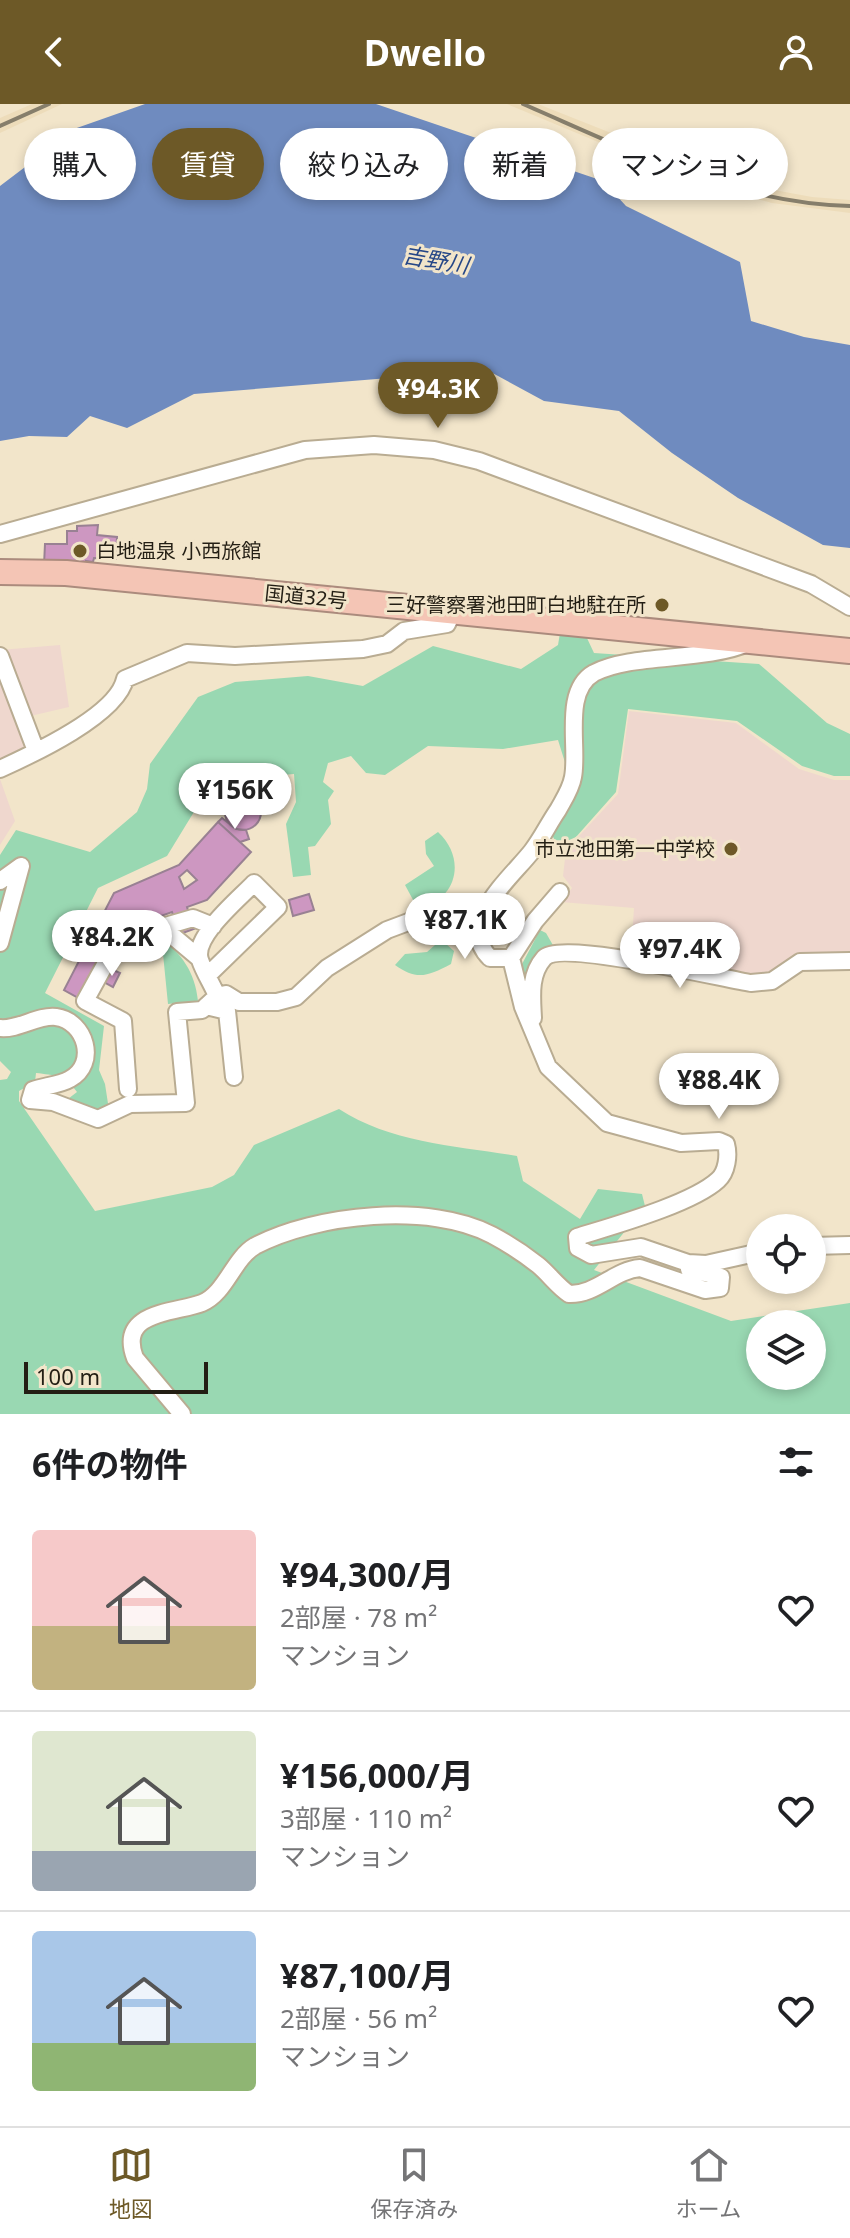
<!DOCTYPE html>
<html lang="ja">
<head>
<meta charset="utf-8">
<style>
	body { margin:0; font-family:"Noto Sans","Noto Sans JP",sans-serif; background:#f2f2f2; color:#202124; height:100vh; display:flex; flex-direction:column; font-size:30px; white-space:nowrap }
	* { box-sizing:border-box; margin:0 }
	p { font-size:26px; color:#757577 }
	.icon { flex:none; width:44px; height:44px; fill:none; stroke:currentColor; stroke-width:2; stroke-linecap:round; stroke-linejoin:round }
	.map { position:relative; height:1310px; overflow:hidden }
	.drawer { display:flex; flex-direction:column; background:#fff; flex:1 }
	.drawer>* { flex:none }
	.top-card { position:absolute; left:24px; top:24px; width:802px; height:72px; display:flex; gap:16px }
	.tools { position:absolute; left:746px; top:1110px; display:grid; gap:16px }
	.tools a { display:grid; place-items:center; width:80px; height:80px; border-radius:50%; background:#fff; box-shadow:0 4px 12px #0003; font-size:40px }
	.scale { position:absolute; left:24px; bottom:20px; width:184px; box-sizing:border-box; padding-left:8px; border:4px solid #231e14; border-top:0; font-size:22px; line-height:28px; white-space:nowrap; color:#231e14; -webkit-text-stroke:6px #f2e5ca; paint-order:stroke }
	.price { position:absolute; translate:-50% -68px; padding:0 18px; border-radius:28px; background:#fff; color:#222; font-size:26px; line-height:52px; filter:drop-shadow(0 2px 4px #0008) }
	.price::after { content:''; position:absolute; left:50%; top:48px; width:24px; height:18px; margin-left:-12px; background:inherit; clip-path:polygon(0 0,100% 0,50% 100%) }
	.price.current { background:#6d5927; color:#fff }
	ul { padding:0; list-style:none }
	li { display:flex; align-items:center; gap:24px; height:200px; padding:0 32px }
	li+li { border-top:2px solid #e0e0e0 }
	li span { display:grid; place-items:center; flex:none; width:224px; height:160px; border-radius:8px; color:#555 }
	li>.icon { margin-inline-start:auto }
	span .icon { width:96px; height:96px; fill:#fffc; stroke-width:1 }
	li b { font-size:34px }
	h2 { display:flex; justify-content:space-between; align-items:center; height:96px; padding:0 32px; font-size:34px }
	.chip { padding:0 28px; border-radius:36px; background:#fff; box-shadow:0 4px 12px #0003; font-size:28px; line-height:72px }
	.chip.current { background:#6d5927; color:#fff }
	header { display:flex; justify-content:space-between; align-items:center; height:104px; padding:0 32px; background:#6d5927; color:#fff; font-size:36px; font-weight:700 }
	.tabs { display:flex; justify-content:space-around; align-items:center; height:112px; border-top:2px solid #e0e0e0; background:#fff; font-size:22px; color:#757577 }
	.tabs a { display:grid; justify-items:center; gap:4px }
	.tabs .current { color:#6d5927 }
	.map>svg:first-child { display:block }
	.built { fill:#eddcba }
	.education { fill:#efd7ce }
	.green { fill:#99d8b2; fill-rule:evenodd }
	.water { fill:#6f8bbf }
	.building { fill:#cd97c1; stroke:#998193; stroke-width:2; fill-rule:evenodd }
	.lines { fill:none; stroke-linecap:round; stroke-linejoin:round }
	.minor-casing { stroke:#b9ac92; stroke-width:20 }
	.highway-casing { stroke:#ab8b7d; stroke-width:28 }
	.minor { stroke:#fff; stroke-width:16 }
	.highway { stroke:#f4c5b5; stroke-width:24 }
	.rail { stroke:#867e6b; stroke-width:4 }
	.poi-dot { fill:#6d5927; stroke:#f2e5ca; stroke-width:3 }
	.labels { text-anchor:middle; stroke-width:6; stroke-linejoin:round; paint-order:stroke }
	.poi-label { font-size:20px; fill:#231e14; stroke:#f2e5ca; text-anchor:end }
	.street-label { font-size:20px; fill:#231e14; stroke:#f2e5ca }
	.water-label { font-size:22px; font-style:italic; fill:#264787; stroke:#f2e5ca }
</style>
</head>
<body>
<header><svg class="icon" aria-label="back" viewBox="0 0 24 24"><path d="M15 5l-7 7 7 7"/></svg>Dwello<svg class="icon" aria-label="person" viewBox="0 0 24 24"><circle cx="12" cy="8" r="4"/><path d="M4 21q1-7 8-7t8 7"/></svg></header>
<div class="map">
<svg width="850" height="1310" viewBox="0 0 850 1310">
	<rect width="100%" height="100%" fill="#f2e5ca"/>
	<path class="built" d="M32,0h30l-62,29v-15z
		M507,0h31l199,79 75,14 38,3v13l-78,-10 -75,-20z"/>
	<path class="education" d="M60,541l9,62 -47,11 11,31 -33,16v-115z
		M629,607l107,12 63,46 35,11h16v177l-84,21 -135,-24 3,-46 -73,-6 11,-14 -9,-12 3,-26 52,-56z
		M0,675l15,42 -15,24z"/>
	<path class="green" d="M560,529l26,3 8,17 165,11 68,59 23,11v42h-16l-32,-10 -65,-45 -109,-12 -12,83 -40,45 -18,8 -10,-16 20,-57 -10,-32 -55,9 -75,-3 -43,29 -19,-2 -15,-17 -23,7 -5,19 11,9 -6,9 3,24 -16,22 -7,1 3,28 -18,2 -7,-53 10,-22 -2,-28 -72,6 -22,22 -33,54 -69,32 -53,105 59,33 -5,44 6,14 4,26 -13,3 -32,-11 13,-10c-11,-16 -23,-17 -41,-19l-1,9 -16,9v10l76,110 117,-24 22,-12 20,-30 85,-36c52,34 119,37 178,47l6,25 57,38 18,-30 44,5 3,12 -51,64 137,51 119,-18v111h-850v-334l7,-1 4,-7 -11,-11v-206l16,-25 74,22 47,-40 10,-23 3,-25 48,-67 37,-15 73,-6 55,10 70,-40 88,23 37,-24zM760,1220h52v52h-52z
		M438,728c29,27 19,68 -20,77l-13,-24 29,-19 -8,-12 -1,-13z
		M434,821l4,1 7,17 9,8 -3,13c-23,12 -34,17 -56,1l10,-11 22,-2 8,-7 -7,-17z
		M540,826l6,3 8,14 -28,37 -5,-18z
		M159,832c23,18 36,36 39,65l-30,3 -5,-50 -32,1 -1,-9z"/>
	<path class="water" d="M145,0h231l227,77 23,25 114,56 11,59 53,16 46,8v203l-27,-3 -85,-47 -66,-45 -53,-42 -75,-10 -57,-31 -293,24 -67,34 -37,-12 -23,21 -38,-1 -29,5v-255l33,-25 4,-19z"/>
	<path class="building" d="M98,421l-1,10 20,2 -1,22 -22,-1 -1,4 -7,-1v6l-42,-2 1,-21h22v-13h10v-5z
		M225 708a18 18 0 1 1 36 0a18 18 0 1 1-36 0Z
		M222,714l14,11 10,1 3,9 -9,3 -22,-20z
		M218,718l33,30 -44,48 -20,7 7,22 -14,5 -8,-22 -39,14 -2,-6 -15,5 -26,51 -8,24 -18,-10 50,-97 65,-28zM187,766l10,10 -13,9 -5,-12z
		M309,790l5,16 -21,6 -4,-16z
		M111,865l9,4 -7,14 -9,-5z"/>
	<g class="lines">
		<defs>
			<path id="minor" d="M0,430l305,-84 69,-5 60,5 45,11 332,123 39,23
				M0,552l36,95
				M0,665c33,-15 117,-54 125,-90l62,-26 48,3 128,-7 24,-5 17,-13 43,-7 6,-12
				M0,777l21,-15 -21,77
				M560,788l-25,29 -24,37 12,49 25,60 59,56 74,20 38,-2 7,3c3,11 1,28 -8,36 -26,24 -106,46 -141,57l1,11 13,7 50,-8 47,16 18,1 54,-12
				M162,823l31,-9 20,8
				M511,854h-21c-35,-35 22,-81 42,-107 10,-13 17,-28 26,-41 6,-11 13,-21 15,-33 6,-29 -11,-86 21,-104 38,-20 109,-11 154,-30
				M208,871l70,-68 -24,-24c-15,16 -62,54 -54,77 4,12 12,24 17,36
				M206,902l21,5 7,66
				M533,914c-1,-21 -4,-43 11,-60 17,-18 176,20 207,25l21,-2 28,-19 50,-1
				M0,924c19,2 37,-13 56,-11 30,4 42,47 14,62 -10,6 -26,7 -37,11l-3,10 23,2 45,17 32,-15 56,-1 -9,-91 25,-2 15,-14 9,-2 13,8h38l19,-5 31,-29 60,-38 32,-12 41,-1 23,-7
				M128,985l-5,-68 -38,-20 33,-60 44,-14 37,31
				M812,1142l38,-1
				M182,1310l-47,-56c-18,-48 42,-45 67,-55 24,-10 31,-44 53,-57 60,-32 176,-44 237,-11 15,8 32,19 46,30 11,9 19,21 31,29 27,1 45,-24 71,-26l65,22 15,-2 1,-11 -32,-8 -1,-6"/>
			<path id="highway" d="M0,468l66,1 784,78"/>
		</defs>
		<use href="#minor" class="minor-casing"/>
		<use href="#highway" class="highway-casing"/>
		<use href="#minor" class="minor"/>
		<use href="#highway" class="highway"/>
		<path class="rail" d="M523,0c104,45 212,100 327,102
			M0,22l49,-22"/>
	</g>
	<g class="poi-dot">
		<circle cx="80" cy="447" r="8"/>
		<circle cx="662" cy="501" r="8"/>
		<circle cx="731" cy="745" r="8"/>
	</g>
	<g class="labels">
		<g class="poi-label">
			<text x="96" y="454" text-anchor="start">白地温泉 小西旅館</text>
			<text x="646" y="508">三好警察署池田町白地駐在所</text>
			<text x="715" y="752">市立池田第一中学校</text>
		</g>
		<g class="street-label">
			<text transform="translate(306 493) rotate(6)" y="7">国道32号</text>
		</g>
		<g class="water-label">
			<text transform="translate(436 156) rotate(10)" y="8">吉野川</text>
		</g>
	</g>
</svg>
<div class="tools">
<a><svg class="icon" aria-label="locate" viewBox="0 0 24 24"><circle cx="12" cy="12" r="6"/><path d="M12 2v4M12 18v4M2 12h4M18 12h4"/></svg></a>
<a><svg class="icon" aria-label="layers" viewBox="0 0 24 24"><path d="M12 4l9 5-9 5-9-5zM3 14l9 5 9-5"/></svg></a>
</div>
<div class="scale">100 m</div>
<b class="price current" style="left:438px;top:326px">¥94.3K</b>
<b class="price" style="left:235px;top:727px">¥156K</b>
<b class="price" style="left:465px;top:857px">¥87.1K</b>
<b class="price" style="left:112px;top:874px">¥84.2K</b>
<b class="price" style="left:680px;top:886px">¥97.4K</b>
<b class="price" style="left:719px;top:1017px">¥88.4K</b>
<div class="top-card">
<a class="chip">購入</a>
<a class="chip current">賃貸</a>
<a class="chip">絞り込み</a>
<a class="chip">新着</a>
<a class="chip">マンション</a>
</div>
</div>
<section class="drawer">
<h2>6件の物件<svg class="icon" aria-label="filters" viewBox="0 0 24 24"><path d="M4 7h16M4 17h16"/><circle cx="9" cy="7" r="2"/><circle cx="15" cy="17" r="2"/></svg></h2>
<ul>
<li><span style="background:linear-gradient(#f6c9c9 60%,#c2b280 0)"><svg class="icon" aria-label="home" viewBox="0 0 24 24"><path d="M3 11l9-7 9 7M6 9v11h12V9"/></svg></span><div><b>¥94,300/月</b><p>2部屋 · 78 m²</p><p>マンション</p></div><svg class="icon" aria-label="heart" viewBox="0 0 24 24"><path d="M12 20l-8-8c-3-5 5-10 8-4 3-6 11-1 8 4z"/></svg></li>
<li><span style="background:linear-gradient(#dfe7d0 75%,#9aa5b1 0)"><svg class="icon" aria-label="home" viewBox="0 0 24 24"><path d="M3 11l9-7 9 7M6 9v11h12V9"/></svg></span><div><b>¥156,000/月</b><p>3部屋 · 110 m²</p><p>マンション</p></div><svg class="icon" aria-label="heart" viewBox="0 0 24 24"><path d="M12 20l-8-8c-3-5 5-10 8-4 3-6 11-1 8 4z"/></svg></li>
<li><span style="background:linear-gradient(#a9c7e8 70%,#8fb573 0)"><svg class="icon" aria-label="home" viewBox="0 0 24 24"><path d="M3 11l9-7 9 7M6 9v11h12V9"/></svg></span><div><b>¥87,100/月</b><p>2部屋 · 56 m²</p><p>マンション</p></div><svg class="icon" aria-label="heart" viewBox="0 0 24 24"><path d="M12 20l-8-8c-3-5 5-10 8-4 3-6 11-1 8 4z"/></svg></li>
</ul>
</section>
<nav class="tabs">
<a class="current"><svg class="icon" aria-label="map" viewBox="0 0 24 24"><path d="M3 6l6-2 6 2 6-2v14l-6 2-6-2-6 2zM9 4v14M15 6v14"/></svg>地図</a>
<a><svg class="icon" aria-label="saved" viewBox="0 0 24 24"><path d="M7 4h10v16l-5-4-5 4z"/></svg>保存済み</a>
<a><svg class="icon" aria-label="home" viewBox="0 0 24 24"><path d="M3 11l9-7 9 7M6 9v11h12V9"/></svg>ホーム</a>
</nav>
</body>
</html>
